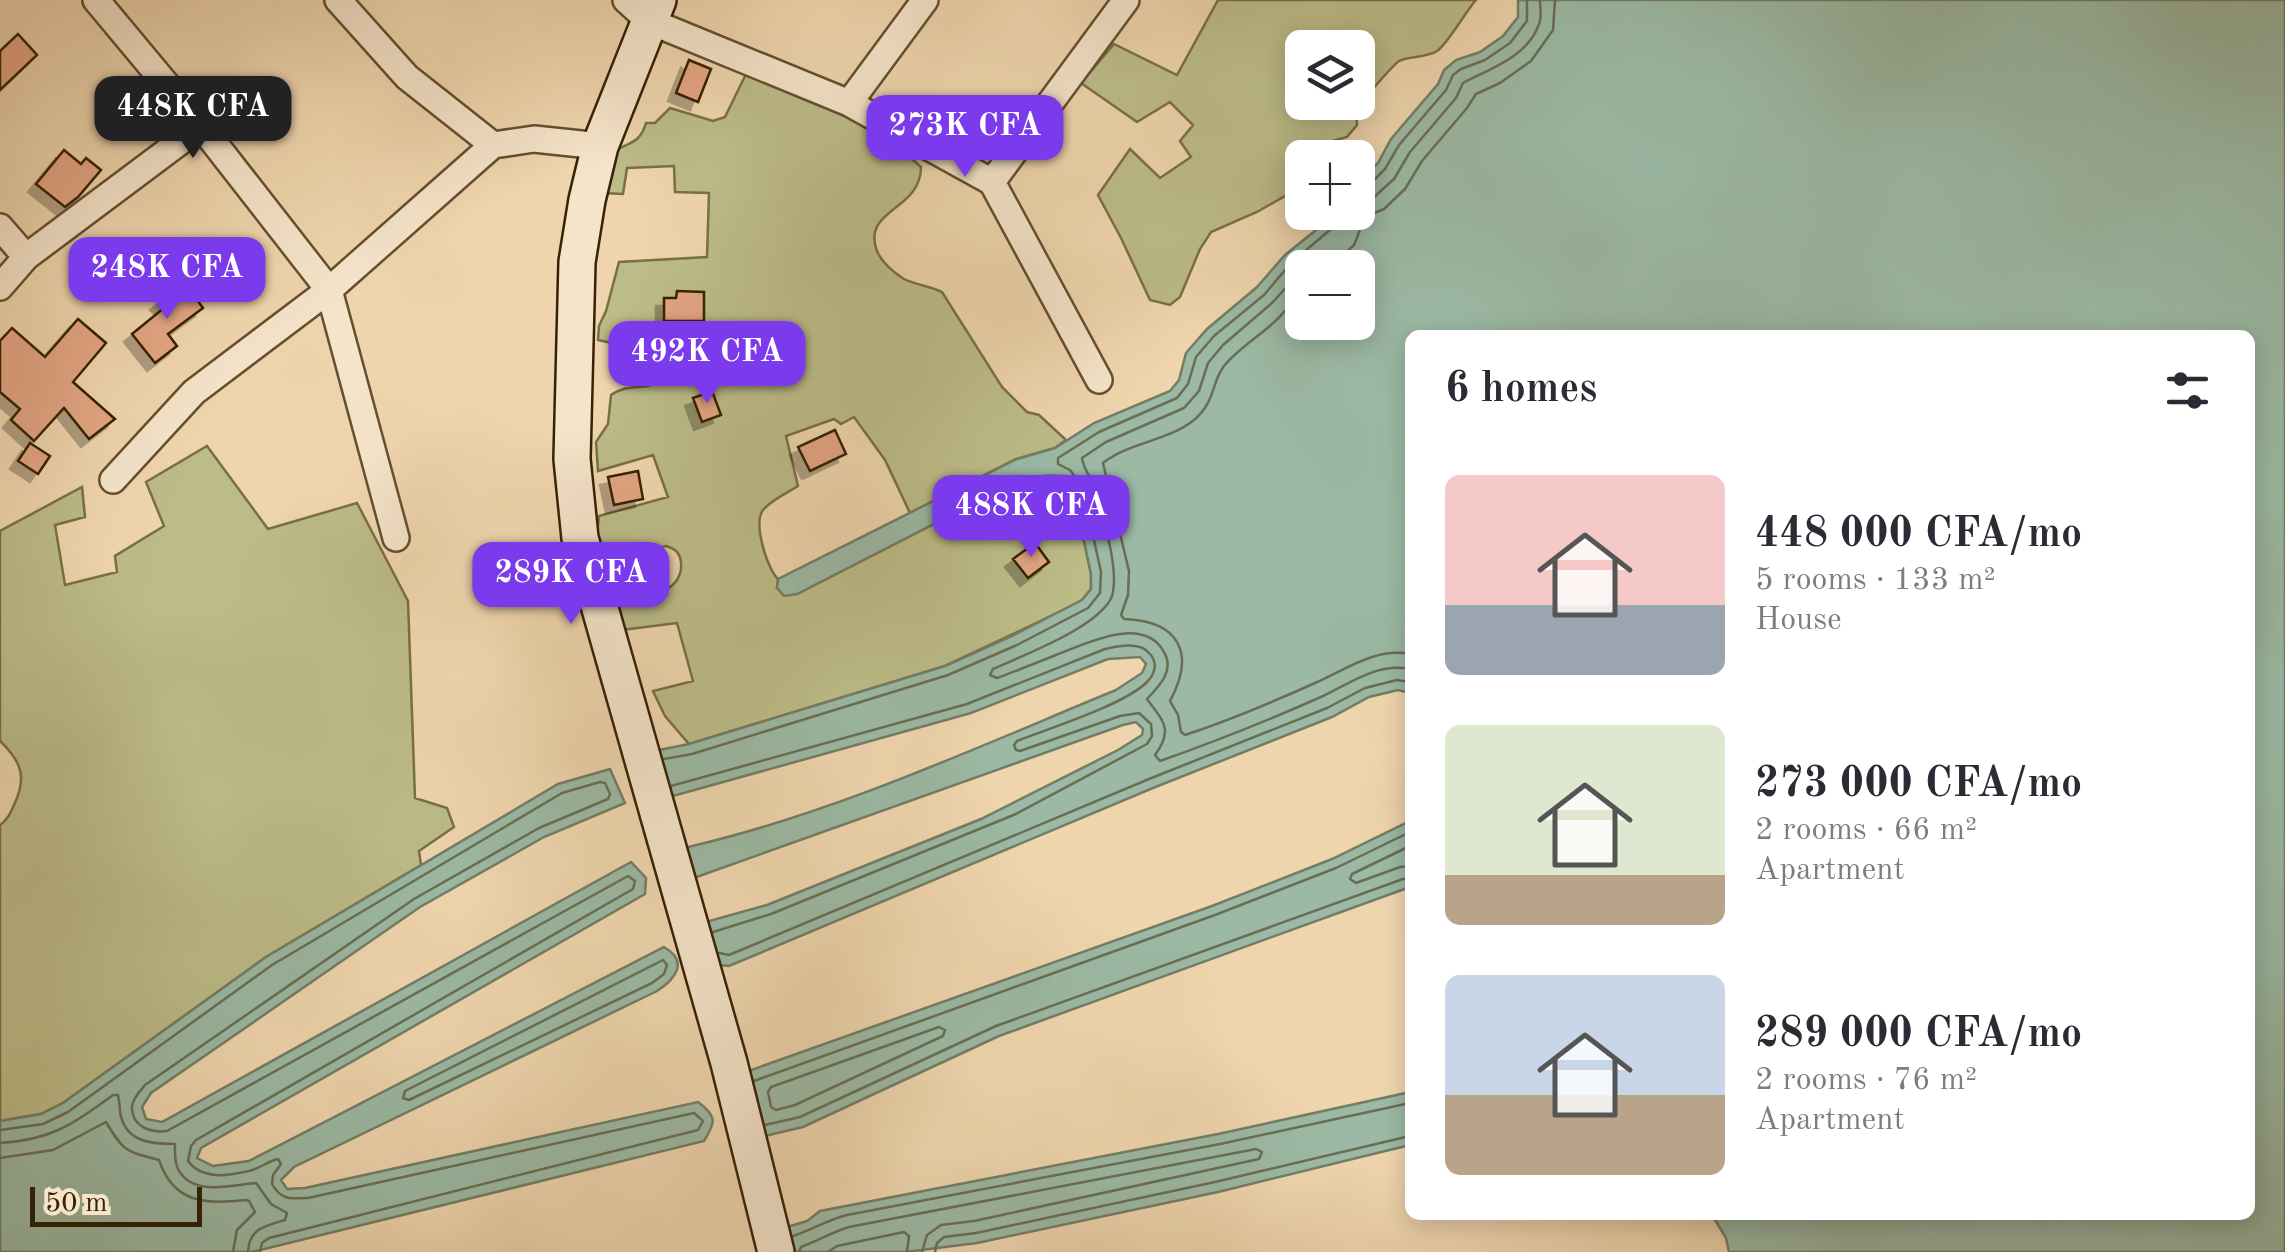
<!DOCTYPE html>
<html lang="en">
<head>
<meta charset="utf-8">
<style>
	body { margin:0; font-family:"Old Standard TT",serif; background:#f2f2f3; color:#2b2b33; height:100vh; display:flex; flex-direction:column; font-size:38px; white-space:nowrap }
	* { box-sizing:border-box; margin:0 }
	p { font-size:32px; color:#7c7c81 }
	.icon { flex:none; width:55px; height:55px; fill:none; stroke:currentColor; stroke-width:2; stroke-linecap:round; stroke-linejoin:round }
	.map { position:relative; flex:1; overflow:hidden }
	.details { position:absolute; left:1405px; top:330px; width:850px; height:890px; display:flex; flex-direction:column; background:#fff; border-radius:15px; box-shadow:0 5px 25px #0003 }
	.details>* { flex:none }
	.buttons { position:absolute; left:1285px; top:30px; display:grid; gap:20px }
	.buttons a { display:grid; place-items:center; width:90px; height:90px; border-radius:15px; background:#fff; box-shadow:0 5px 25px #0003; font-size:50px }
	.scale { position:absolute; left:30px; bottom:25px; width:172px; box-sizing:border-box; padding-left:10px; border:5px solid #362204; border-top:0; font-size:28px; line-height:35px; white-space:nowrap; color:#362204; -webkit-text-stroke:8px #f5e4ca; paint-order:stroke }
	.price { position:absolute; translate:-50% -85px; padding:0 22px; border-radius:20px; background:#7c3aed; color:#fff; font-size:32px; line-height:65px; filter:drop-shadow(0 2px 5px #0008) }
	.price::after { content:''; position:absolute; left:50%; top:60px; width:30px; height:22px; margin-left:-15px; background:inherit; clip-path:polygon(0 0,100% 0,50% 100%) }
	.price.current { background:#222; color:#fff }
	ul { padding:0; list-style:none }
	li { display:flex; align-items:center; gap:30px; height:250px; padding:0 40px }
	li span { display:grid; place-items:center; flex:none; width:280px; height:200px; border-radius:15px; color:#555 }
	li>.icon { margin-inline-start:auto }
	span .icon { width:120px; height:120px; fill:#fffc; stroke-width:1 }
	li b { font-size:42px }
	h2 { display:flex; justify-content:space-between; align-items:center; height:120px; padding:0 40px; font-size:42px }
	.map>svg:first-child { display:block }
	.green { fill:#bcbc88; stroke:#796f46; stroke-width:2.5; fill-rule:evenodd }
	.water { fill:#9bb9a4; stroke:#737d64; stroke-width:2.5; fill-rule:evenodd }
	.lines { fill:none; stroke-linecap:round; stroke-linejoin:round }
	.shore { stroke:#686e54; stroke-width:2.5 }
	.building { fill:#e3a583; stroke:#362204; stroke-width:2.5; filter:url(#shadow) }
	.street-casing { stroke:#644f2e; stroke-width:30 }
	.secondary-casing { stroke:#362204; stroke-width:40 }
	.street { stroke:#f5e4ca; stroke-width:25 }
	.secondary { stroke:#f5e4ca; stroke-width:35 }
</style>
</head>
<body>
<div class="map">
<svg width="2285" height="1252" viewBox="0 0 2285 1252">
	<defs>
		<filter id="shadow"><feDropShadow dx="-8" dy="8" stdDeviation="0" flood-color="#0004"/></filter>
	</defs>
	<rect width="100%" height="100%" fill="#efd5ae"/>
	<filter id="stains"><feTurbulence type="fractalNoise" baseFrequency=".002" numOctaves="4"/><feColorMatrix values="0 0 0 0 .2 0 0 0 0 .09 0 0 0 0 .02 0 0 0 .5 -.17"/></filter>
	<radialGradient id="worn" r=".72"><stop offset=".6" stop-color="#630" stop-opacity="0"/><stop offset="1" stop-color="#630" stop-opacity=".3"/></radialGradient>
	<path class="green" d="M1218,0h258c-10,11 -29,45 -39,51 -11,7 -27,5 -38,10 -5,3 -40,43 -42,48 -1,5 0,11 0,16l-10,12 -21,6 -17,14 -7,1 -1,21 -16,17 -28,16 -46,20 -11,17 -20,48 -10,8 -20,-5 -29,-62 -23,-43 32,-46 30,29 31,-21 -11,-16 13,-16 -23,-23 -33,20 -56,-39 33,-39 63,31zM1302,48h56v54h-56z
		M748,70l109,38 64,59c0,44 -60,42 -44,84 5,12 16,21 27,28 12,6 26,7 38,13l60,95 25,25 12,3 27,25 -11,8 -39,11 -106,54 -25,-53 -31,-43 -13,7 -7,-5 -48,17 12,50c-11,7 -27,14 -35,24 -10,13 4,59 15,69l-1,9 20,6 215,-110c18,-7 32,-10 51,-8l10,13 18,85v15l-9,11 -14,8 -123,58 -256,78 -24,-28 -12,-25 40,-10 -16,-58 -64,8 -4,-24c24,-7 75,-10 72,-44 -1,-11 -6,-14 -15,-17l-75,19 -7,-34 14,-5 1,-10 69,-19 -15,-42 -55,16 -2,-29 12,-18 3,-29c26,-19 52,9 48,-40 -1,-14 -3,-21 -13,-30 -17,-1 -24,4 -34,18l-14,-3 1,-14 7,-15 13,-49 88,-5 2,-64 -34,-1 -1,-26 -47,2 -4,26 -20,-1c1,-10 1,-23 5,-32 11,-22 30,-10 38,-38h9l15,-15 43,13 12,-4z
		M207,446l61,83 89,-26 51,98 7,197 32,10 7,19 -35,24 2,14 -155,92 -203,146 -22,11 -41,7v-296c8,-6 10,-11 14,-20 13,-27 8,-43 -14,-64v-210l82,-44 3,30 -30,8 10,60 52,-13 -2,-16 49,-30 -18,-44z"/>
	<path class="water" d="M1518,0h767v1252h-556l-3,-14 -14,-23h538v-880h-840v358l-12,-3 -29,7 -37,20 -179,71 -424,178 -10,-1 -20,-33 10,-11 58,-16 214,-86 137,-69 24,-15 1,-6 -7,-7 -13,3 -432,154 -7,-31c149,-34 291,-100 432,-158l26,-17 4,-9 -6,-7 -32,2 -137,54 -298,83 -14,-2 -5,-43 35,-7 256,-78 67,-30 70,-36 9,-11v-15l-18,-85 -10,-13c-19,-2 -33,1 -51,8l-215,110 -13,2 -7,-8 1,-9 239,-120 38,-11 39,-25 76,-32 9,-11 7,-27 21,-24 50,-42 28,-32 31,-25 8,-8 3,-9 31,-1v-29l20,-20 13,-24 47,-55 6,-14 12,-10 24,-8 23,-16 15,-19zM1302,268h56v54h-56z
		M610,769l15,34 -81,34 -124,70 -269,186 -9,14 4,12 16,3 469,-260 15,16 -1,16 -444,254 -4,10 16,8 36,-5 415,-214c26,15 10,33 -7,44l-363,176 -13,13 6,9 18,-1 393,-86c19,14 18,20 6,39l-452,111h-252v-131l41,-7 22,-11 203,-146 292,-173z
		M1410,821v66l-411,149 -196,91 -47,11 -16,-64 472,-168 120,-47z
		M1410,1092v53l-192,47 -241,51 -71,9h-129l3,-23 27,-8 13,-10 398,-77z"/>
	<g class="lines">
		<path class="shore" d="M1358,189l9,-2 18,-18 14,-24 47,-55 7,-15 8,-6 24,-9 25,-17 17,-22v-21
			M1358,202l15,-4 21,-19 16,-27 46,-54 7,-15c26,-14 65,-26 76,-59 3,-7 1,-16 1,-24
			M1329,268l25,-23 11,-28 19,-8 21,-20 17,-28 45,-53 9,-14 24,-11 31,-22 22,-31 2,-30
			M1302,270l-30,33 -49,42 -15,18 -9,28 -15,17 -78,34 -24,16c1,12 12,22 14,35 7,28 22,70 17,99 -5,32 -92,64 -120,77l-3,6 7,3c19,-7 39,-15 59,-23 29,-11 87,-41 108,-3 11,19 -5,34 -17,47 16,22 27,30 8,56l5,6c54,-19 109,-41 161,-64 28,-13 57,-35 89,-28
			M1302,291c-10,11 -19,24 -31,34 -16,14 -34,25 -47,41 -13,17 -8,35 -30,54 -26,21 -64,22 -91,43l26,108 -1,24 -7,20 3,4c55,2 72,34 46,82l8,14 3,17 4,3c43,-14 88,-33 130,-52 30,-13 61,-36 95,-29
			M664,759l28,-5 256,-79 69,-30 71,-37 12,-15 1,-21 -19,-86 -12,-16 -12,-6v-6l41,-26 78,-34 11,-14 8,-27 18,-21 50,-41 27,-32 40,-34 5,-17
			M671,786l296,-82 138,-55c14,-3 35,-8 45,5 8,9 5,20 -3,28 -23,23 -97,46 -130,59l-3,4 2,5 4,1 100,-35 19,-3 12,11 1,12 -5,8 -131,70 -245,100 -58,18
			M1410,846l-58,28 -2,5 6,4 44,-16 10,-1
			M719,953l10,2 420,-176 178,-71 38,-20 32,-8 13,2
			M663,960l4,5 -3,9 -12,9 -243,117 -6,-2 2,-7z
			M939,1027l6,3 -2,6 -148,69 -19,5 -5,-3 -3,-15 3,-5z
			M754,1081l461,-166 121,-47 74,-36
			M765,1125l35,-8 196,-91 407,-147h7
			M0,1130l43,-6 25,-12 204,-147 290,-172 38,-11 5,1 5,11 -2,5 -69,29 -125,71 -269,186c-4,5 -12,13 -13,21 -1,21 19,27 35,25l461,-255 7,5 -2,8 -437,251 -5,6 -3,15c14,19 40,15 61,10 10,-2 19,-10 29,-12l3,5 -8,11 -1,9c9,16 18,15 36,14l386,-85 9,8 -5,9 -429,108 -7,5 -2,9
			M0,1143c51,-3 74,-19 113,-48h5c1,6 2,11 2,17 5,30 30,32 55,32 0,7 -1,17 3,25 14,28 54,16 78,14l15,21 16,9 -2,7c-19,6 -36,8 -37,32
			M0,1158l53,-8 53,-28c18,30 19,29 53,38 15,44 46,44 87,40l3,1 6,11 -18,18 -4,22
			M793,1236c19,-6 34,-16 54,-21l373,-71 190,-41
			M799,1252l2,-5c17,-6 31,-15 48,-20l407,-78 6,3 -3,7 -285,62 -33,4 -14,10 -5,17
			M828,1252l9,-6 67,-14 5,4 -2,16
			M935,1252l2,-9 7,-6 32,-4 239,-51 195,-46"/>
	</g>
	<path class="building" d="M18,34l19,21 -37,35v-39z
		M689,60l22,9 -13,33 -22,-9z
		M64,150l17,14 5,-6 15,12 -23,27 -13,10 -29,-23z
		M184,282l19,26 -35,26 9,12 -22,17 -23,-29 32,-26 -6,-6z
		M677,291l27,1v29h-40v-23h12z
		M78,319l28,24 -33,39 42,37 -26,20 -25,-31 -30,33 -23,-21 9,-11 -20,-17v-51l12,-13 33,29z
		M712,391l9,24 -19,7 -9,-24z
		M835,430l11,24 -36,17 -12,-24z
		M30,443l20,13 -12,18 -20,-13z
		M638,471l5,28 -29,6 -6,-28z
		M1035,543l14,19 -21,16 -15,-19z
		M660,552l8,34 -21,6 -8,-34z"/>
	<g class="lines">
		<defs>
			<path id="street" d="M96,0l105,126 128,164 67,248
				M338,0l69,77 86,68
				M626,0l23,21 200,82 76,-103
				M849,103l143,79
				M0,227l26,30
				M0,287l26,-30 175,-131
				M1099,380l-107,-198 134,-182
				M113,480l81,-88 135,-102 164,-145 41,-6 66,7"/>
			<path id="secondary" d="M658,0l-58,146 -13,54 -10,62 -5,197 8,79 149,525 47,189"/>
		</defs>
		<use href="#street" class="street-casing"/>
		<use href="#secondary" class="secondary-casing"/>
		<use href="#street" class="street"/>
		<use href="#secondary" class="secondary"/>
	</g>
	<rect width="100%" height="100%" filter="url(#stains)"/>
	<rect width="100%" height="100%" fill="url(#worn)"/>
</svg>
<div class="buttons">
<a><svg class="icon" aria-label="layers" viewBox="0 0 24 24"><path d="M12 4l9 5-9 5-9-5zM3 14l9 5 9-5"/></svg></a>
<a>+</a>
<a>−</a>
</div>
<div class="scale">50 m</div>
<b class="price current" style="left:193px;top:161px">448K CFA</b>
<b class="price" style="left:965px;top:180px">273K CFA</b>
<b class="price" style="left:167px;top:322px">248K CFA</b>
<b class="price" style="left:707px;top:406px">492K CFA</b>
<b class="price" style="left:1031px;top:560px">488K CFA</b>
<b class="price" style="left:571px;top:627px">289K CFA</b>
<section class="details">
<h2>6 homes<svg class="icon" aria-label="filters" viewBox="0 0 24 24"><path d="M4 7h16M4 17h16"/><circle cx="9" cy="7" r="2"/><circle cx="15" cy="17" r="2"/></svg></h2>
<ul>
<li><span style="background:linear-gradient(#f6c9c9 65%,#9aa5b1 0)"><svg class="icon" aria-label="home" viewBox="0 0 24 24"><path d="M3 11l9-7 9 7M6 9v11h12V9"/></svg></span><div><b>448 000 CFA/mo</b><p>5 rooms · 133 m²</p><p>House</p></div></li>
<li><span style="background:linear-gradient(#dfe7d0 75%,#b9a48a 0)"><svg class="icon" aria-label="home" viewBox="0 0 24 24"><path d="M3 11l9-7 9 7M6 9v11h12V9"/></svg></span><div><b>273 000 CFA/mo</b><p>2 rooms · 66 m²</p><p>Apartment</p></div></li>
<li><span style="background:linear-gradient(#c9d6e8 60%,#b9a48a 0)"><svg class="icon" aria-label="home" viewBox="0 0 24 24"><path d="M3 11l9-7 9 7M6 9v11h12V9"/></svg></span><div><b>289 000 CFA/mo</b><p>2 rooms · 76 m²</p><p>Apartment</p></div></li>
</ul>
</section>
</div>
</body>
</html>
